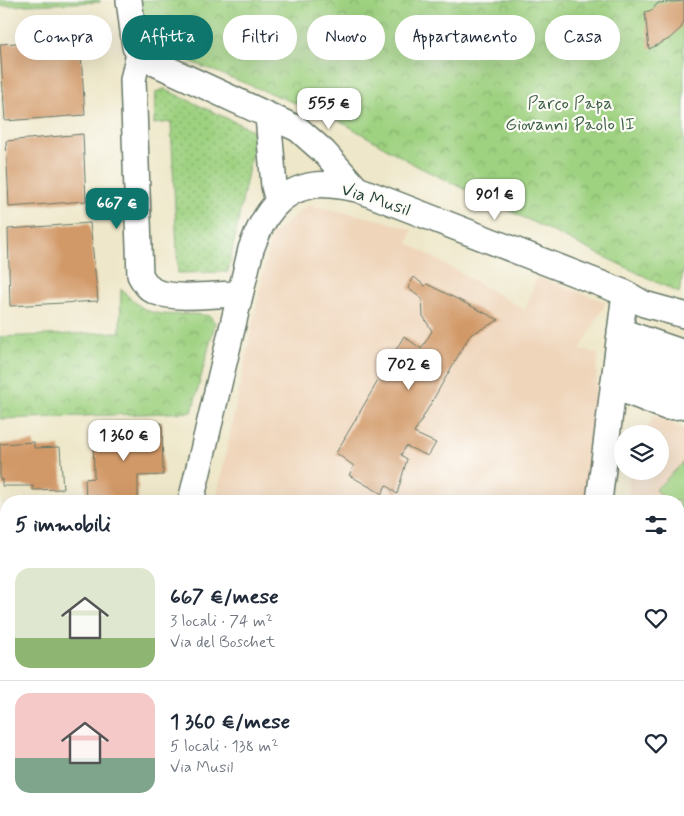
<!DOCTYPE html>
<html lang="it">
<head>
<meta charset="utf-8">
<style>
	body { margin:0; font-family:Mynerve,sans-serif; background:#f6f6f7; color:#1f2937; height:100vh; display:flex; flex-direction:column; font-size:19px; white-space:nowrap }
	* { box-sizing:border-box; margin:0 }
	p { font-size:16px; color:#747a83 }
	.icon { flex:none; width:28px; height:28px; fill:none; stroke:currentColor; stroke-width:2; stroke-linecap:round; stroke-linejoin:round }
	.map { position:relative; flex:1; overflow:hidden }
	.side { position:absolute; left:0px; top:495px; width:685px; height:321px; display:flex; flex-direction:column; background:#fff; border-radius:20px 20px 0 0; box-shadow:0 5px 20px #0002 }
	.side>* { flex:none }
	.top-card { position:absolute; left:15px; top:15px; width:655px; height:45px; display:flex; gap:10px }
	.buttons { position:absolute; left:614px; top:425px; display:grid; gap:10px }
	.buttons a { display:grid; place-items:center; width:55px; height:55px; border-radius:50%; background:#fff; box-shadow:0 5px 20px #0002; font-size:25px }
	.price { position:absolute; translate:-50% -42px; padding:0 11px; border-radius:10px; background:#fff; color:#222; font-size:16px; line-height:32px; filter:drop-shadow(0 1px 2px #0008) }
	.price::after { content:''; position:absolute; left:50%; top:30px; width:15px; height:11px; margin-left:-8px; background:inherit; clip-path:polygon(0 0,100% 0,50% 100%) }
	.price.current { background:#0f766e; color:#fff }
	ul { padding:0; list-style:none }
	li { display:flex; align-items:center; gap:15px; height:125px; padding:0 15px }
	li+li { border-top:1px solid #e0e1e3 }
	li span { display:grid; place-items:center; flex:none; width:140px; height:100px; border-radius:15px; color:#555 }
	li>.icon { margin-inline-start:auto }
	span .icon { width:60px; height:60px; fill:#fffc; stroke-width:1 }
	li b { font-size:21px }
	h2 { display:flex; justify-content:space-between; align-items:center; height:60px; padding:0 15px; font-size:21px }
	.tag { padding:0 18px; border-radius:22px; background:#fff; box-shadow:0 5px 20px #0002; font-size:18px; line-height:45px }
	.tag.current { background:#0f766e; color:#fff }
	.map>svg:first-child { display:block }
	.built { fill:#efd6bb }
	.grass { fill:url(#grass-dots); stroke:#5e875a }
	.park { fill:url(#park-crowns); stroke:#5e875a }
	.pitch { fill:#9ed180; stroke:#5e875a }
	.building { fill:#d29967 }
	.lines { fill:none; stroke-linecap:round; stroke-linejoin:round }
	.minor-casing { stroke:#677868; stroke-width:28 }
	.minor { stroke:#fff; stroke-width:25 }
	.labels { text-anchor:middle; stroke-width:4.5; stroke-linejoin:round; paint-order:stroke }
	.park-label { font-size:18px; fill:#3f6247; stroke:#fdfcf7 }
	.street-label { font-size:18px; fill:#1f3d34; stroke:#fdfcf7 }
</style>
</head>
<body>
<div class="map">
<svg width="684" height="816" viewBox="0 0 684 816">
	<defs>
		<pattern id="grass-dots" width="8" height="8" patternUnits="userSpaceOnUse" patternTransform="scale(1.25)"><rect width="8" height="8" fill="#9ed180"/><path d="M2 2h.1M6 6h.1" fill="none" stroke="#80ab6a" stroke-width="1.8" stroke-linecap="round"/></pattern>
		<pattern id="park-crowns" width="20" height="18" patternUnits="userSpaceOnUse" patternTransform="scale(1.25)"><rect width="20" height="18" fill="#9ed180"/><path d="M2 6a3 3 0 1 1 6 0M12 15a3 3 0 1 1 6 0" fill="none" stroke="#80ab6a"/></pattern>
	</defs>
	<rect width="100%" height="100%" fill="#fdfcf7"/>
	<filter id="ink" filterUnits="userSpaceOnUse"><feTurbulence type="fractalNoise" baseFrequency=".02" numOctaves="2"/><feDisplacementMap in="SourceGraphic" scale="10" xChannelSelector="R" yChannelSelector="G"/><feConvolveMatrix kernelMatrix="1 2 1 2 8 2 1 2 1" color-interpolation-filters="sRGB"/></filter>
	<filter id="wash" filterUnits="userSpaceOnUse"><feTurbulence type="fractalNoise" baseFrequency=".0096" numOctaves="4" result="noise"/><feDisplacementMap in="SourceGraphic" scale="20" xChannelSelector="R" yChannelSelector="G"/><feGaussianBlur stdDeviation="1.12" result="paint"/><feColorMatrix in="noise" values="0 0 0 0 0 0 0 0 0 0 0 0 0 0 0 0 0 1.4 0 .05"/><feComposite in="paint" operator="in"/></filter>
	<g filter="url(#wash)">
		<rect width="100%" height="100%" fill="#eee7c9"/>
		<path class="built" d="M308,205l74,15 30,10 -4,13 117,67 12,-33 69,25 -26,48 18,3 -9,148h-373l55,-265z
			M653,415l31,14v135l-5,-6v-57h-48l-3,-8 2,-22h30v-37h-15z"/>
		<path class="grass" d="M164,89l88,41 3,7 -27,135 -50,1 -7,-151 -17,2 2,-32z
			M0,647l5,87v74l-5,2z
			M679,808l5,1v7h-124l2,-6h117z"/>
		<path class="park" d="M0,0h100v2l-100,4z
			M140,0h544v268l-5,25 -262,-127 -79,-46 -172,-68 -22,-15z
			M121,289c34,38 48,20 89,27l5,7 -23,89 -192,7v-82l120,-5z"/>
		<path class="pitch" d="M684,462v56l-5,-5v-12h-12l-12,-11z"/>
		<g id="blocks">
			<path class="building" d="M684,1v20l-3,7 -12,11 -20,10 -4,-37 7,-2 6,-7z
				M80,39l5,76 -80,6 -5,-77z
				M83,134l3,67 -77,6 -3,-66z
				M90,223l8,78 -88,5 -2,-77z
				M414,277l11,9 2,-2 72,36 -29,15 -56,98 22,10 -8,13 -22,-10 -5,9 6,4 -10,35 -11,-9 -4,9 -33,-19 5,-9 -18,-13 68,-117 17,13 11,-18 -9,-15 -1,-17 -14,-11z
				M162,423l1,52 -25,1v25h-52l-1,-22 9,-1 -1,-46 44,-2v-5z
				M34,442v6l26,-1 3,42 -30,1v-4h-31v-7h-2v-35z
				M3,717h3v27l-5,-2z
				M0,746l6,1v13l-6,-2z
				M58,810h18l1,6h-18z
				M170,810h31v6h-30z
				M242,810h37l2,6h-38z
				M328,810h15v6h-15z
				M403,810h80l-1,6h-79z"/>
		</g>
	</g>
	<g filter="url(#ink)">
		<use href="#blocks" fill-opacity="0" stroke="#677868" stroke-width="1"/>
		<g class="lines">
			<defs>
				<path id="minor" d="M129,0l6,47 9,11 154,71 26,23 33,37
					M139,53l-6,27 7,195c4,7 8,14 16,17 21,8 60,2 83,2
					M268,116l6,70 4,15
					M620,331l64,22
					M618,351l66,25
					M617,371l67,23
					M613,386l53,21 15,-1 3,-3
					M191,501l60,-252c11,-31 27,-59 64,-64 13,-2 29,2 42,4l268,104 19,11 40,11
					M599,501l26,-208
					M0,544h6
					M136,810l1,6"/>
			</defs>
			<use href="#minor" class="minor-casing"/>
			<use href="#minor" class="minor"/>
		</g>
	</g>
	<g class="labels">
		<g class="park-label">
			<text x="570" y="109">Parco Papa<tspan x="570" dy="21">Giovanni Paolo II</tspan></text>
		</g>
		<g class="street-label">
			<text transform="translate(376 199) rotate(18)" y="6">Via Musil</text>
		</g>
	</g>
</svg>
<div class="buttons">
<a><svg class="icon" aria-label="layers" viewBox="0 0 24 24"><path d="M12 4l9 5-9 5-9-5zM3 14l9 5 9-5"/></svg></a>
</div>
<b class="price" style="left:329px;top:130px">555 €</b>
<b class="price" style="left:495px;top:221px">901 €</b>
<b class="price current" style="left:117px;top:230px">667 €</b>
<b class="price" style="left:409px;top:391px">702 €</b>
<b class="price" style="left:124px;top:462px">1 360 €</b>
<div class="top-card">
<a class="tag">Compra</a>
<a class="tag current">Affitta</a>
<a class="tag">Filtri</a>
<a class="tag">Nuovo</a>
<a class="tag">Appartamento</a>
<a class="tag">Casa</a>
</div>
<section class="side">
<h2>5 immobili<svg class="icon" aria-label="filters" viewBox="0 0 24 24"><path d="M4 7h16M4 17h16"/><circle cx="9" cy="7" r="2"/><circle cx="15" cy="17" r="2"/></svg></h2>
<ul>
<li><span style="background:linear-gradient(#dfe7d0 70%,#8fb573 0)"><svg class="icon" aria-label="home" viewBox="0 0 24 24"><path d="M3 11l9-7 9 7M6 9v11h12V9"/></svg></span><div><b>667 €/mese</b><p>3 locali · 74 m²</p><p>Via del Boschet</p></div><svg class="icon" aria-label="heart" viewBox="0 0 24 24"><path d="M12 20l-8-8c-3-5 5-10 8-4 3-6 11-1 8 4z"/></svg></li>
<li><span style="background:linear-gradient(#f6c9c9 65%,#7fa58c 0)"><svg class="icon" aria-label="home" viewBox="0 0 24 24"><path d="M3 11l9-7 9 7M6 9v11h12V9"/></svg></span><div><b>1 360 €/mese</b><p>5 locali · 138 m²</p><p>Via Musil</p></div><svg class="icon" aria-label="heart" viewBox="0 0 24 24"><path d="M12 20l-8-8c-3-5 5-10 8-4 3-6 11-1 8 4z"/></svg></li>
</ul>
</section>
</div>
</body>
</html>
